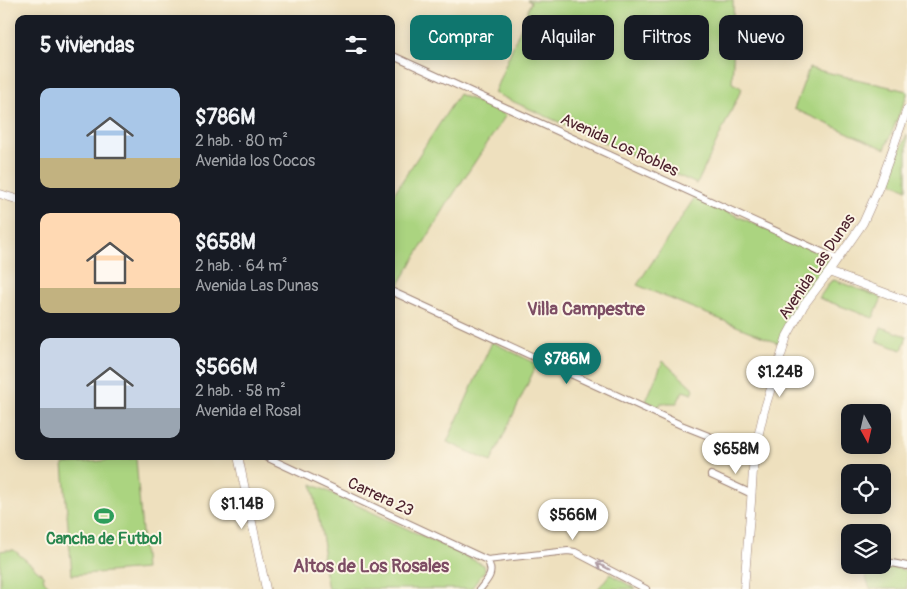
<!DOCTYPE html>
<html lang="es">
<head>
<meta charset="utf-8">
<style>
	body { margin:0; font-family:Pangolin,sans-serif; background:#20242c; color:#f1f3f6; height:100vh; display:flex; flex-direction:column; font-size:19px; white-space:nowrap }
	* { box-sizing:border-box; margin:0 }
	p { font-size:16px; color:#9ea1a6 }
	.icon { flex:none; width:28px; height:28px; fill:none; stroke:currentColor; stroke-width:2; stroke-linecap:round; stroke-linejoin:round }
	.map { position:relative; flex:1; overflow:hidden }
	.sheet { position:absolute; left:15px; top:15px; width:380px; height:445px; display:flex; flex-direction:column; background:#171b24; border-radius:10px; box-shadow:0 2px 12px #0003 }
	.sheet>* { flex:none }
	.top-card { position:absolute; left:410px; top:15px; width:421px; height:45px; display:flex; gap:10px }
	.needle { width:32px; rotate:172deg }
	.buttons { position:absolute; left:841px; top:404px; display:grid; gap:10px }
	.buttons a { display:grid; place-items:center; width:50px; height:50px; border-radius:10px; background:#171b24; box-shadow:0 2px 12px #0003; font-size:25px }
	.price { position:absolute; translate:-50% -42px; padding:0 11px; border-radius:18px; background:#fff; color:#222; font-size:16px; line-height:32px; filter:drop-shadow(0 1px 2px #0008) }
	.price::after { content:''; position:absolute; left:50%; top:30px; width:15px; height:11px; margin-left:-8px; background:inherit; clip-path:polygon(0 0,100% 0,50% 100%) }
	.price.current { background:#0f766e; color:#fff }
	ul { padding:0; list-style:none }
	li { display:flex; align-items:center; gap:15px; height:125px; padding:0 25px }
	li span { display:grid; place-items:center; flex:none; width:140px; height:100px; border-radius:10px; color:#555 }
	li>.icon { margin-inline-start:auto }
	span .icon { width:60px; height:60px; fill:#fffc; stroke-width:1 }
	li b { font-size:21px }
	h2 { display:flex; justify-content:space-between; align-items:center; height:60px; padding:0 25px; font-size:21px }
	.chip { padding:0 18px; border-radius:10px; background:#171b24; box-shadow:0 2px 12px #0003; font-size:18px; line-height:45px }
	.chip.current { background:#0f766e; color:#fff }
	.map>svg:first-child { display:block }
	.green { fill:#abd480; stroke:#7a7a56 }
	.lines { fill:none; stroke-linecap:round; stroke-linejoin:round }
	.minor-casing { stroke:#9c8074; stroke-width:8 }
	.tertiary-casing { stroke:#9c8074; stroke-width:9 }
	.minor { stroke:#fff; stroke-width:6 }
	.tertiary { stroke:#fff; stroke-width:8 }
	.oneway { stroke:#ae9aa0 }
	.labels { text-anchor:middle; stroke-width:4; stroke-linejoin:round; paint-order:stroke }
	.street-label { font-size:16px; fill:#4a1f2b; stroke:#fcf5e5 }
	.leisure-label { font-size:16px; font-weight:bold; fill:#27864d; stroke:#fcf5e5 }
	.neighbourhood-label { font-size:18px; font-weight:bold; fill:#7d4d64; stroke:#fcf5e5 }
</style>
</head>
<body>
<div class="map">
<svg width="907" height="589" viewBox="0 0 907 589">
	<rect width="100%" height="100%" fill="#fcf5e5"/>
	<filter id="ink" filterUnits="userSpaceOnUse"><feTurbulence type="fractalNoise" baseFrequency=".02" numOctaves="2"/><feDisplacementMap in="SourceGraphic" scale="10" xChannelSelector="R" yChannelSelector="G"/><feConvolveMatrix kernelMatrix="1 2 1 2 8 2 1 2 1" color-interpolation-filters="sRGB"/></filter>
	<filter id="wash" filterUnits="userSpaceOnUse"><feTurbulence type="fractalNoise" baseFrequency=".0096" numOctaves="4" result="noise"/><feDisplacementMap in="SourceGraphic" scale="20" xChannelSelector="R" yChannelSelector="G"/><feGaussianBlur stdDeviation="1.12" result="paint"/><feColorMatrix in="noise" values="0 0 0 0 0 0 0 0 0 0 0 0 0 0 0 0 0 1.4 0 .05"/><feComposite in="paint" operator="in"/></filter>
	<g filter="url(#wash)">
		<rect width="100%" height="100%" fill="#eee0be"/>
		<path class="green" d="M527,0h206l1,41 -2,42 10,5 -45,96 -203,-91 37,-91z
			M809,68l98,23v4l-22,54 -91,-40z
			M459,94l47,21 -57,86 -51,85 -7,-3v-85z
			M907,134v55l-20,-9z
			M695,197l133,60 1,5 -30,43 -19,39 -143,-59z
			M834,280l48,18 -9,20 -54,-20 11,-16z
			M881,327l26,9 -5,14 -26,-9z
			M492,342l45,22 -46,98 -44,-20z
			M663,361l29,26 2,3 -2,4 -9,-3 -6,12h-16l-2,4 -13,-6z
			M136,458l9,111 -73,6 -9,-111z
			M312,484l172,81 1,5 -14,19h-143l-6,-31 2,-12z
			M7,550h7l29,25 1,6 8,8h-52v-38z
			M883,564l24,7v18h-37l-8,-24z
			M610,574l26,15h-38z"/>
	</g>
	<g filter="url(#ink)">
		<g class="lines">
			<defs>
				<path id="minor" d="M391,55l446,204
					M391,291l290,134 73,29
					M264,456l223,104
					M711,475l41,19
					M487,560l81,-9 7,1 71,37
					M882,561l25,5
					M480,589c8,-10 15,-16 7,-29"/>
				<path id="tertiary" d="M0,194l19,6
					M829,272l78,29
					M238,456l28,133
					M744,589l7,-87 3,-48 10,-43 23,-75 17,-31 25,-33 34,-49 16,-36 28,-78"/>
			</defs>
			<use href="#minor" class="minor-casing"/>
			<use href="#tertiary" class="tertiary-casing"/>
			<use href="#minor" class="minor"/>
			<use href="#tertiary" class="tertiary"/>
		</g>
		<defs><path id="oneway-shaft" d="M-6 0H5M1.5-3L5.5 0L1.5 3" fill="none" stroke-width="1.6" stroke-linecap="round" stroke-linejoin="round" transform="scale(1.25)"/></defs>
		<use class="oneway" href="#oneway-shaft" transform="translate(603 566) rotate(-152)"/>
	</g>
	<defs>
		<symbol id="stadium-bare" viewBox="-9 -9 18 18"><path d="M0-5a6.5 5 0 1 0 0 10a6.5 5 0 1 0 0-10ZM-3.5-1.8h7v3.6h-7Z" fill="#2e9e5b" stroke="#fcf5e5" stroke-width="2.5" paint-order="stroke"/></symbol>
	</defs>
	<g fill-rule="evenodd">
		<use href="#stadium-bare" x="90" y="502" width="28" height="28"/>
	</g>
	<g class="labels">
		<g class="street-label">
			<text transform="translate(620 144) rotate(25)" y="6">Avenida Los Robles</text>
			<text transform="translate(816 266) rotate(-56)" y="6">Avenida Las Dunas</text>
			<text transform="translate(381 496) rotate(25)" y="6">Carrera 23</text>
		</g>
		<g class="leisure-label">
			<text x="104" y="544">Cancha de Futbol</text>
		</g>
		<g class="neighbourhood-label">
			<text x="586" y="315">Villa Campestre</text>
			<text x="371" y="572">Altos de Los Rosales</text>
		</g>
	</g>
</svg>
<div class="buttons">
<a><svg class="needle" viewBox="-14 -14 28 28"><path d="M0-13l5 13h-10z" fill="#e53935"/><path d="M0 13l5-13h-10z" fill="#9ea1a6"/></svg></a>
<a><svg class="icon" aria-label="locate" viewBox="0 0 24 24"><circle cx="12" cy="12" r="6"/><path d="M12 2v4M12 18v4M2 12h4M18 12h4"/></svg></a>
<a><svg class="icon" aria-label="layers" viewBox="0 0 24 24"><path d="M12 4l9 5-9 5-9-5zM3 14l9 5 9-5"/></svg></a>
</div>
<b class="price current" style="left:567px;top:385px">$786M</b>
<b class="price" style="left:780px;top:398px">$1.24B</b>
<b class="price" style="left:736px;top:475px">$658M</b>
<b class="price" style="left:242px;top:530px">$1.14B</b>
<b class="price" style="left:573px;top:541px">$566M</b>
<div class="top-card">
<a class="chip current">Comprar</a>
<a class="chip">Alquilar</a>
<a class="chip">Filtros</a>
<a class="chip">Nuevo</a>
</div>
<section class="sheet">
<h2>5 viviendas<svg class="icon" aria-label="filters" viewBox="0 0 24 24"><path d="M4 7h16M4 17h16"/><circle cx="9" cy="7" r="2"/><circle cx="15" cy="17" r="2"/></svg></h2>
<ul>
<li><span style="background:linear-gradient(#a9c7e8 70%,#c2b280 0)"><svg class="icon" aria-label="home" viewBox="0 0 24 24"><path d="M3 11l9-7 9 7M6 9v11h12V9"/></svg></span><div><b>$786M</b><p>2 hab. · 80 m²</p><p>Avenida los Cocos</p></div></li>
<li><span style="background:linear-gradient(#ffd9b3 75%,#c2b280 0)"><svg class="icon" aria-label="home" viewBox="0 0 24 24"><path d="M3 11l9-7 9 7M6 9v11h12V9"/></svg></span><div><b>$658M</b><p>2 hab. · 64 m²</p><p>Avenida Las Dunas</p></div></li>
<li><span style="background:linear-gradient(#c9d6e8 70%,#9aa5b1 0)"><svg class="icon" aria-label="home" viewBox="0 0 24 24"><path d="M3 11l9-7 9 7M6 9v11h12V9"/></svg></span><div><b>$566M</b><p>2 hab. · 58 m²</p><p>Avenida el Rosal</p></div></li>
</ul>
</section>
</div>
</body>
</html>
